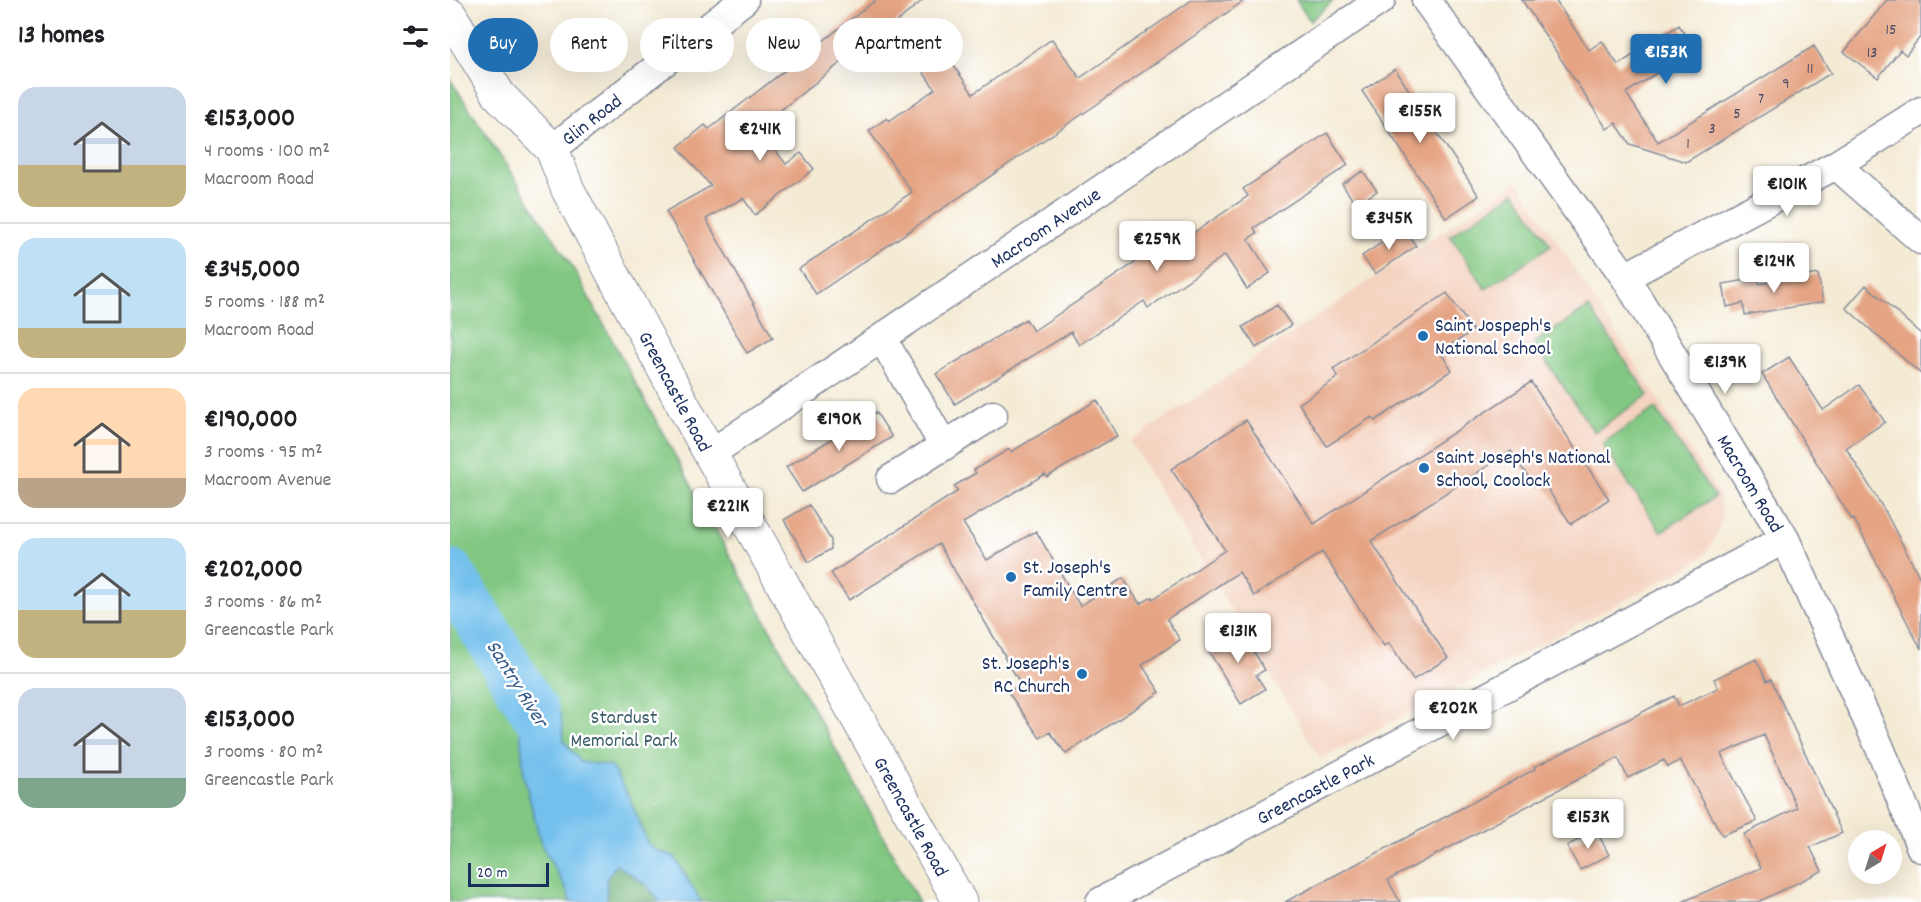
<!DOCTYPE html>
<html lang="en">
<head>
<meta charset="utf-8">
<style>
	body { margin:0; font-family:Dekko,sans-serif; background:#f2f2f2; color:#202124; height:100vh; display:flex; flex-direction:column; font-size:22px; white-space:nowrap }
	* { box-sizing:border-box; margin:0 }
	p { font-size:20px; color:#757577 }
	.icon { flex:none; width:33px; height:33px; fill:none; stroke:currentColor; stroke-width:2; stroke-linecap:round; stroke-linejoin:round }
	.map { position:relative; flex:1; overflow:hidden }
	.drawer { display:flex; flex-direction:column; background:#fff; width:450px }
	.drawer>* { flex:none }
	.hud { position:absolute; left:18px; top:18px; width:570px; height:54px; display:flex; gap:12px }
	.needle { width:39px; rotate:38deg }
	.buttons { position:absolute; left:1398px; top:830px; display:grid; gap:12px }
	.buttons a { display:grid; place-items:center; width:54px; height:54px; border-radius:50%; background:#fff; box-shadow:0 6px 24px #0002; font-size:30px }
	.scale { position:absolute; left:18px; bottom:15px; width:81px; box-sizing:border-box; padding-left:6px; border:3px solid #1b2f5e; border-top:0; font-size:16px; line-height:21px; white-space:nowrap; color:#1b2f5e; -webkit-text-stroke:4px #fff; paint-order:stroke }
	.price { position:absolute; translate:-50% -51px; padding:0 14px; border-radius:6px; background:#fff; color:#222; font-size:20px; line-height:39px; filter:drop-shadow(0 2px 3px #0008) }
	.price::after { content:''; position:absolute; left:50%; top:36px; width:18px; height:14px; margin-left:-9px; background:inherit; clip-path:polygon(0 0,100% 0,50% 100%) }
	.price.active { background:#1f6fb2; color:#fff }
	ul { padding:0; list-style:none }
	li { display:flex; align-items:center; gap:18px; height:150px; padding:0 18px }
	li+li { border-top:2px solid #e0e0e0 }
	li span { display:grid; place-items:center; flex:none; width:168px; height:120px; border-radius:18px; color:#555 }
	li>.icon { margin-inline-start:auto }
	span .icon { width:72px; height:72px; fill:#fffc; stroke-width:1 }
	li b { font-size:26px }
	h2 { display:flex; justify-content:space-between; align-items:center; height:72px; padding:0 18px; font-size:26px }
	.tag { padding:0 21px; border-radius:27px; background:#fff; box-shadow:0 6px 24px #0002; font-size:21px; line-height:54px }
	.tag.active { background:#1f6fb2; color:#fff }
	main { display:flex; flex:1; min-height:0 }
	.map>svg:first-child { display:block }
	.built { fill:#f4d3c0 }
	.green { fill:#81c781; stroke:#4e7b70; stroke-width:1.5 }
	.forest { fill:#68ac6f; stroke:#426e66; stroke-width:1.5 }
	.water { fill:#73c0ed; stroke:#4778a6; stroke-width:1.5 }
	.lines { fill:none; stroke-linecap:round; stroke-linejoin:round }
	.river { stroke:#73c0ed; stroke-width:50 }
	.building { fill:#e5a484 }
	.street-casing { stroke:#888d9a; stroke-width:31 }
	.secondary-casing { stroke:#888d9a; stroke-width:35 }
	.street { stroke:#fff; stroke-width:28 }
	.secondary { stroke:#fff; stroke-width:33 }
	.poi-dot { fill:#1f6fb2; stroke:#fff; stroke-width:2 }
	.labels { text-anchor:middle; stroke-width:5; stroke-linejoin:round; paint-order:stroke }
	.number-label { font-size:16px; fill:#4e4c68 }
	.street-label { font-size:20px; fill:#1b2f5e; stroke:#fff }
	.poi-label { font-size:20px; fill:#1b2f5e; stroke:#fff; text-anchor:start }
	.park-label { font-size:20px; fill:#3a5d68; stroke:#fff }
	.water-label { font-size:21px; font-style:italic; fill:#355a89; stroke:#fff }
</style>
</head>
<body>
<main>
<section class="drawer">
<h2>13 homes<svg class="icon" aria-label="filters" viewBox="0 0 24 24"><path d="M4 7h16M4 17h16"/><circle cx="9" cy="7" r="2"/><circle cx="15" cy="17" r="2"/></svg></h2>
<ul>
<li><span style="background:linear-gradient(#c9d6e8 65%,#c2b280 0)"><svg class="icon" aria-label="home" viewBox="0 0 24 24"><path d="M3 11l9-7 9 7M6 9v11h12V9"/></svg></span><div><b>€153,000</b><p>4 rooms · 100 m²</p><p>Macroom Road</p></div></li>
<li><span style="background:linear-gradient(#bfe0f5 75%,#c2b280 0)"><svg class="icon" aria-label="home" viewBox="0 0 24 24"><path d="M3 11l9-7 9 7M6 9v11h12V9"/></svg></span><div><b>€345,000</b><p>5 rooms · 188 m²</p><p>Macroom Road</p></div></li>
<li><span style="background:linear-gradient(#ffd9b3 75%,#b9a48a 0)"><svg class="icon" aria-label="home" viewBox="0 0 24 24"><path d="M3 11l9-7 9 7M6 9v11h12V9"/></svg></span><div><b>€190,000</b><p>3 rooms · 95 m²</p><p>Macroom Avenue</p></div></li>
<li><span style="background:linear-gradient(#bfe0f5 60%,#c2b280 0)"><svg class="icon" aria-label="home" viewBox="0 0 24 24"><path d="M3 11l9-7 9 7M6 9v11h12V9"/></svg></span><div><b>€202,000</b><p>3 rooms · 86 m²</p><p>Greencastle Park</p></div></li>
<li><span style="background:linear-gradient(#c9d6e8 75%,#7fa58c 0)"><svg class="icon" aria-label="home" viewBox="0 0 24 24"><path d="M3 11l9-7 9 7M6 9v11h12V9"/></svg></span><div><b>€153,000</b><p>3 rooms · 80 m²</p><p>Greencastle Park</p></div></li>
</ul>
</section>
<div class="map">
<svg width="1471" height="902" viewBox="0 0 1471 902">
	<rect width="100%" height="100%" fill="#fff"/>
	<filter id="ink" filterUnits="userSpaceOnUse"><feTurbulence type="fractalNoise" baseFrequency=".0167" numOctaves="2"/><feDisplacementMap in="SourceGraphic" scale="12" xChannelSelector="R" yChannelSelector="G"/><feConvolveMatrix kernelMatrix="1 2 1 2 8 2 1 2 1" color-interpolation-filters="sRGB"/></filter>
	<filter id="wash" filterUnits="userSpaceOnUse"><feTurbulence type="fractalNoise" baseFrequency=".008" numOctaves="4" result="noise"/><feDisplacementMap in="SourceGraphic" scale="24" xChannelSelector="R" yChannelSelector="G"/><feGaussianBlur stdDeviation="1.35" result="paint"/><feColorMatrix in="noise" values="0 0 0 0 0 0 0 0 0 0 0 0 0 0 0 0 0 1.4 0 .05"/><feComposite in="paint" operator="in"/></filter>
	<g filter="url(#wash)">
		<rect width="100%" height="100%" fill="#f4ebd5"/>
		<path class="built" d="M1068,181l201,313 3,25 -6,17 -11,19 -17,12 -367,192 -191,-317z"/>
		<path class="green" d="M846,0h38l-24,21z
			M0,79l120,184 349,639h-469z
			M1065,192l36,53 -65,44 -36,-53z
			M1139,307l59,88 -54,37 -60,-89z
			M1205,408l60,89 -54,35 -59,-88z"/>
		<path class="forest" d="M166,864l33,23 11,15h-53l-1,-22z"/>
		<path class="water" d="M63,648l48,66 3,27 17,21 30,4 18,31 19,47 9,7 17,5 27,46h-41l-11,-15 -33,-23 -10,16 1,22h-37l-2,-9 -27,-49 -17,-68 -4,-48 6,-10 -38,-55z"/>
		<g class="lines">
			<path class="river" d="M0,574l85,138"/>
		</g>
		<g id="blocks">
			<path class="building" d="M426,0h47l-54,45 -2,-3 -109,86 28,36 15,-11 13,16 -59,46 -12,-17 -37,21 67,119 -26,15 -81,-142 45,-25 -33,-39 27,-22 4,4z
				M742,0h53l-152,107 -277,187 -17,-25 113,-77 -43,-61 18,-13 2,3 46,-32 -14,-20 24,-16 28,41 79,-55 28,39z
				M1072,0h33l34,50 13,-9 16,24 61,-40 15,24 -68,44 32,49 156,-96 17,27 -145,89 -56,-18 -14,-21 -9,6z
				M1437,0h34v36l-15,19 -6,-5 -22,28 -34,-26z
				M945,69l84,127 -33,22 -84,-127z
				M877,133l21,32 -94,63 3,5 -9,6 22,34 -23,16 -22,-34 -77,53 -4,-7 -65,44 -8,-13 -116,72 -19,-30 90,-55 7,12 112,-75 5,6 98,-66 -5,-7z
				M913,171l14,20 -21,14 -14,-21z
				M954,228l12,18 -41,28 -13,-18z
				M1368,274l5,28 -78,13 -2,-12 -16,4 -4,-23 35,-6 1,6z
				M1416,285l55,49v40l-75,-66z
				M997,293l26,38 -33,21 12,18 -77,51 -3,-4 -45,29 -28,-42 39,-27 -5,-8z
				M827,305l14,20 -35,23 -13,-21z
				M1339,357l34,53 36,-25 26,37 -39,26 39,63 36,69v69l-67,-130 -2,1 -90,-146z
				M1081,382l78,117 -38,25 -29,-43 -8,5 -23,-35 -140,90 77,117 -35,22 -24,-37 -5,3 -62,-94 -68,44 -15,-24 -72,47 13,21 -38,25 18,27 -94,62 -16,-22 -10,6 -32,-46 13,-8 -17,-27 1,-1 -66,-112 -90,56 -18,-27 127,-82 -4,-5 22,-13 -2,-3 35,-21 2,3 86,-52 20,36 -70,41 -2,-3 -82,49 24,37 49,-29 44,75 43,-28 17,26 12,-7 1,2 72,-49 -54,-81 75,-49 68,104z
				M426,412l16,25 -90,55 -16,-25z
				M359,505l22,35v9l-22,13 -25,-42z
				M789,627l26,43 -9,5 9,14 -24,15 -35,-57z
				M1306,659l11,22 4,-2 71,154 -32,14 12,24 -64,31h-76l79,-34 -17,-34 53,-26 -33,-73 -43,19 36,67 -35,14 -42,-75 -12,7 -4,-7 -36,18 -10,-20 -230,122 12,22h-115l250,-133 -1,-2 140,-71 5,10 39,-18 -4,-9z
				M1146,830l13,25 -29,15 -13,-24z"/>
		</g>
	</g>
	<g filter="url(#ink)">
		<use href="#blocks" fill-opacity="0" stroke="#888d9a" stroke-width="1.5"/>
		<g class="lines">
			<defs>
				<path id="street" d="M976,0l199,277 160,262 95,209 41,100
					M102,149l192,-149
					M1386,165l85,75
					M1175,277l211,-112 85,-54
					M432,338l62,108
					M260,454l671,-454
					M441,479l102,-64
					M650,902l685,-363"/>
				<path id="secondary" d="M0,15l49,80 53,54 16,41 120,224 272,488"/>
			</defs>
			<use href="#street" class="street-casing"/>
			<use href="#secondary" class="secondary-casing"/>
			<use href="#street" class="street"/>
			<use href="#secondary" class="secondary"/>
		</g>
	</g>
	<g class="poi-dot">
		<circle cx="973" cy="336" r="6"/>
		<circle cx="974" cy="468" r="6"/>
		<circle cx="561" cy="577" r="6"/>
		<circle cx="632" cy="674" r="6"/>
	</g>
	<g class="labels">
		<g class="number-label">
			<text x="1441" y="34">15</text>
			<text x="1422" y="57">13</text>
			<text x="1360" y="73">11</text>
			<text x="1336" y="88">9</text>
			<text x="1311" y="103">7</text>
			<text x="1287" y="118">5</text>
			<text x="1262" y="133">3</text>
			<text x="1238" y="148">1</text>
		</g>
		<g class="street-label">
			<text transform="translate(141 119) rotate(-38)" y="7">Glin Road</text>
			<text transform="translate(595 227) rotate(-34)" y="7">Macroom Avenue</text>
			<text transform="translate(226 391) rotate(62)" y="7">Greencastle Road</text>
			<text transform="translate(1301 483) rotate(59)" y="7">Macroom Road</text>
			<text transform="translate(865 788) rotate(-28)" y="7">Greencastle Park</text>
			<text transform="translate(462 816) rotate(61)" y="7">Greencastle Road</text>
		</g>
		<g class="poi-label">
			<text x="985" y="331">Saint Jospeph's<tspan x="985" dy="23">National School</tspan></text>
			<text x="986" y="463">Saint Joseph's National<tspan x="986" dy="23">School, Coolock</tspan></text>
			<text x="573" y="573">St. Joseph's<tspan x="573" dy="23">Family Centre</tspan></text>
			<text x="620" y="669" text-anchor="end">St. Joseph's<tspan x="620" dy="23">RC Church</tspan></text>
		</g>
		<g class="park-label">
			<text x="174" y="723">Stardust<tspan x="174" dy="23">Memorial Park</tspan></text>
		</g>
		<g class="water-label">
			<text transform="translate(68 683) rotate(58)" y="7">Santry River</text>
		</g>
	</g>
</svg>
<div class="buttons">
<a><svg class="needle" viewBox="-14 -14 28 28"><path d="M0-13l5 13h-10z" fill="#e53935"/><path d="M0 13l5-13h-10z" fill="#757577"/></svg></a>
</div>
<div class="scale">20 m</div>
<b class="price active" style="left:1216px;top:85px">€153K</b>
<b class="price" style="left:970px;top:144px">€155K</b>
<b class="price" style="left:310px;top:162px">€241K</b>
<b class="price" style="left:1337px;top:217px">€101K</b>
<b class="price" style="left:939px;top:251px">€345K</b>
<b class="price" style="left:707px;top:272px">€259K</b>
<b class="price" style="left:1324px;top:294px">€124K</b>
<b class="price" style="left:1275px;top:395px">€139K</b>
<b class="price" style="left:389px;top:452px">€190K</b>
<b class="price" style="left:278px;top:539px">€221K</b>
<b class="price" style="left:788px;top:664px">€131K</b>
<b class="price" style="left:1003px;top:741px">€202K</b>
<b class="price" style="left:1138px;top:850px">€153K</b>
<div class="hud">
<a class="tag active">Buy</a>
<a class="tag">Rent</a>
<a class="tag">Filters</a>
<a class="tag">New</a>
<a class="tag">Apartment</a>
</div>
</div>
</main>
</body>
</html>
